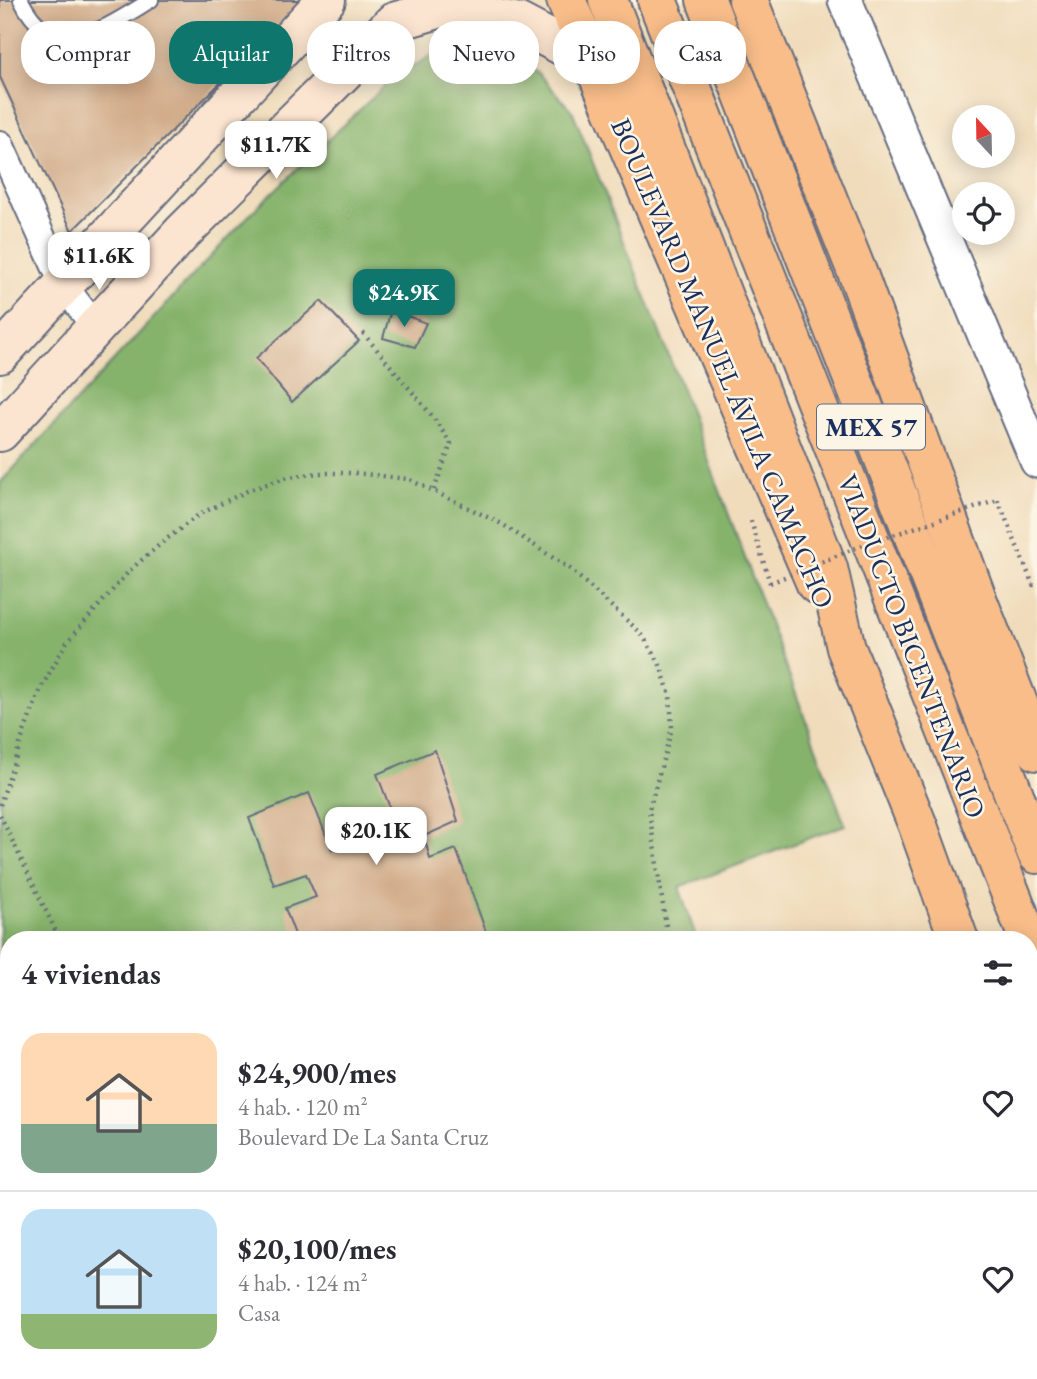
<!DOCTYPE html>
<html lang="es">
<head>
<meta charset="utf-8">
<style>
	body { margin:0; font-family:"EB Garamond",serif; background:#f2f2f3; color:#2b2b33; height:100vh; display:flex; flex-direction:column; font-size:26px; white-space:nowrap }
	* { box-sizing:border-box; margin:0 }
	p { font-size:23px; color:#7c7c81 }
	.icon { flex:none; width:38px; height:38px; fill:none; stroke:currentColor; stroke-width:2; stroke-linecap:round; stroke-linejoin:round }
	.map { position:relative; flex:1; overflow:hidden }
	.panel { position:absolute; left:0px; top:931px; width:1038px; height:448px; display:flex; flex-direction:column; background:#fff; border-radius:28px 28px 0 0; box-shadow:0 4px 18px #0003 }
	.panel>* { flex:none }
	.top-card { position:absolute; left:21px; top:21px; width:996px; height:63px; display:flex; gap:14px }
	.needle { width:46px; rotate:338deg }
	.controls { position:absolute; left:952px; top:105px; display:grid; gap:14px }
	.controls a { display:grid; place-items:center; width:63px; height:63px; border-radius:50%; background:#fff; box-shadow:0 4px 18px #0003; font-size:35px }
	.price { position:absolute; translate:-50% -60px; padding:0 16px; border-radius:14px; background:#fff; color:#222; font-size:23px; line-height:46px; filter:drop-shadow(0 2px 4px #0008) }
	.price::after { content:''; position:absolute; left:50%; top:42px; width:21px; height:16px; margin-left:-10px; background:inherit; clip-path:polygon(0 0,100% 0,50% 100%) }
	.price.active { background:#0f766e; color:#fff }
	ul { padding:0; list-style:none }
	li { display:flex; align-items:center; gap:21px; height:175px; padding:0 21px }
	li+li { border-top:2px solid #e1e1e2 }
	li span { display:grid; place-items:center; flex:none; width:196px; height:140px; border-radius:21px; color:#555 }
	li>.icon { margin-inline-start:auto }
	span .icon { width:84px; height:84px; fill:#fffc; stroke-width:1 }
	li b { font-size:30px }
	h2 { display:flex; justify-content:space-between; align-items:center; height:84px; padding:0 21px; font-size:30px }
	.chip { padding:0 24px; border-radius:28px; background:#fff; box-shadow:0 4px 18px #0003; font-size:24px; line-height:63px }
	.chip.active { background:#0f766e; color:#fff }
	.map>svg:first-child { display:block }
	.forest { fill:#86b36c; stroke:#507165; stroke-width:2 }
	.building { fill:#d0a986 }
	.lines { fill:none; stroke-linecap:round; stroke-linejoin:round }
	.service-casing { stroke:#666c7f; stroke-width:18 }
	.minor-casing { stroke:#666c7f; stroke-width:30 }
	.tertiary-casing { stroke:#666c7f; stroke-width:37 }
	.secondary-casing { stroke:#666c7f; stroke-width:42 }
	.primary-casing { stroke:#666c7f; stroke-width:42 }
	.trunk-casing { stroke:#666c7f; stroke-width:42 }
	.motorway-casing { stroke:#666c7f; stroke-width:42 }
	.path { stroke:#666c7f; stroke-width:4.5; stroke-dasharray:2 5; stroke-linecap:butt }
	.service { stroke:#fff; stroke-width:14 }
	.minor { stroke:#fff; stroke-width:26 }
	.tertiary { stroke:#fff; stroke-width:33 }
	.secondary { stroke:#fce5d0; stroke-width:38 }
	.primary { stroke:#f8bd89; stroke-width:38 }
	.trunk { stroke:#f8bd89; stroke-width:38 }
	.motorway { stroke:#f8bd89; stroke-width:38 }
	.path-bridge { stroke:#666c7f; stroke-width:4.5; stroke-dasharray:2 5; stroke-linecap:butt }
	.labels { text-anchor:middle; stroke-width:5; stroke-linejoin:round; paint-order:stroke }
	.shield { fill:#fcf5e5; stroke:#5e6a86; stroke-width:2 }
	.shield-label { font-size:26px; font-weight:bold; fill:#1b2f5e }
	.street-label { font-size:28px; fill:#1b2f5e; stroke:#fcf5e5 }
</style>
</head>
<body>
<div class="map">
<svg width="1037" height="1379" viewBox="0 0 1037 1379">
	<rect width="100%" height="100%" fill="#fcf5e5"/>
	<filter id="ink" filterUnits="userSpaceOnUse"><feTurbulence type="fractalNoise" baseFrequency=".0143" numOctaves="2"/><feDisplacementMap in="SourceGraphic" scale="14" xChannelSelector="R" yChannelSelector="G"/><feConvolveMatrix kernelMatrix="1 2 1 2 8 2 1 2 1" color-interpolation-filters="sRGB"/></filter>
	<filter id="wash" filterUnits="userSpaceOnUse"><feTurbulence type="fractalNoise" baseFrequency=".00686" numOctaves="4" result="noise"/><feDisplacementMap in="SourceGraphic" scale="28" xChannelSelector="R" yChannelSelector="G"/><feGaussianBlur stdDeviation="1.57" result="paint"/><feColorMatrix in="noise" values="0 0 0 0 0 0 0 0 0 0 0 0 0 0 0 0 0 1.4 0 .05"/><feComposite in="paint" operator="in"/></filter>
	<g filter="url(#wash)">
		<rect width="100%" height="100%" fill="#f0dcbb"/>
		<path class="forest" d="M444,48h43l51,25 35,39 108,275 164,438 -166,62 18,53h-688v430h747l3,9h-759v-896l253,-272 137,-130z"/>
		<g id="blocks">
			<path class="building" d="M0,0h303l-231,231 -72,-154z
				M321,301l38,40 -67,61 -36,-44z
				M391,310l35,13 -11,24 -32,-9z
				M435,750l23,71 -34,15 6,23 26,-10 33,91h-192l-12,-32 31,-11 -10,-23 -32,11 -25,-67 60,-25 23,57 65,-24 -20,-52z"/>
		</g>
	</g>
	<g filter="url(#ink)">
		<use href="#blocks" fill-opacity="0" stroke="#666c7f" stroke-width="2"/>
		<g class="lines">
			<defs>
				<path id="service" d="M21,0c33,67 85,27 130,0
					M1029,1313l8,5
					M792,1370l3,9
					M871,1370l4,9"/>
				<path id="minor" d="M0,144l64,142 32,42"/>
				<path id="tertiary" d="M845,0l192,461"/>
				<path id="secondary" d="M0,354l326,-354
					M0,432l182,-199 212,-211 47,-14 78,15 76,40"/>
				<path id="primary" d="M566,0l250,584
					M748,0l111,277 120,327 58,147"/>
				<path id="trunk" d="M608,0l220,568 18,80 72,178 41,114
					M706,0l331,854
					M1029,1129l8,20"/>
				<path id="motorway" d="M657,0l372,940"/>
			</defs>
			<use href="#service" class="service-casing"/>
			<use href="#minor" class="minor-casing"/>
			<use href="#tertiary" class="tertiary-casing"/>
			<use href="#secondary" class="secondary-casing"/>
			<use href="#primary" class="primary-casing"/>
			<use href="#trunk" class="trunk-casing"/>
			<use href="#motorway" class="motorway-casing"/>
			<path class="path" d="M363,333l70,84 18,27 -17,46
				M998,500l35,85 4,-2
				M751,521l19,62
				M0,805l24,-73 18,-46 25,-44 63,-72 34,-29 36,-27 49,-24 39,-13 31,-4h37l52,6 94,45 68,45 71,64 18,29 11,33 2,33 -23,82 19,130
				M0,815l60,125
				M0,1145l9,29
				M188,1370l4,9
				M733,1370l3,9
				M49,1379l1,-9
				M181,1379l4,-9"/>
			<use href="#service" class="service"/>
			<use href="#minor" class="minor"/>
			<use href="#tertiary" class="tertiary"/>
			<use href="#secondary" class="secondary"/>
			<use href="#primary" class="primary"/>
			<use href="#trunk" class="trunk"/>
			<use href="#motorway" class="motorway"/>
			<path class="path-bridge" d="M770,583l93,-38 135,-45"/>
		</g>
	</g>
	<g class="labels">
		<rect class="shield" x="817" y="404.5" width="108" height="45" rx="5"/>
		<g class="shield-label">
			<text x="871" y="436">MEX 57</text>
		</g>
		<g class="street-label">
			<text transform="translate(723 363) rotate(67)" y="10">BOULEVARD MANUEL ÁVILA CAMACHO</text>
			<text transform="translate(912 646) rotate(69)" y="10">VIADUCTO BICENTENARIO</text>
		</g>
	</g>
</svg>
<div class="controls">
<a><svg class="needle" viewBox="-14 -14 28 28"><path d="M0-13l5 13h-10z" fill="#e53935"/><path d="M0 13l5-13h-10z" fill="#7c7c81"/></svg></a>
<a><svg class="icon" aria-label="locate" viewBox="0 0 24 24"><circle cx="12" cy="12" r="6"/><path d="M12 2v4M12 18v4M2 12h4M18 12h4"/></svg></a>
</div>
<b class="price" style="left:276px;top:181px">$11.7K</b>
<b class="price" style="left:99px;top:292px">$11.6K</b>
<b class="price active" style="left:404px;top:329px">$24.9K</b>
<b class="price" style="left:376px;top:867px">$20.1K</b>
<div class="top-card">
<a class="chip">Comprar</a>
<a class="chip active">Alquilar</a>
<a class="chip">Filtros</a>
<a class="chip">Nuevo</a>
<a class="chip">Piso</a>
<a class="chip">Casa</a>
</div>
<section class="panel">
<h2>4 viviendas<svg class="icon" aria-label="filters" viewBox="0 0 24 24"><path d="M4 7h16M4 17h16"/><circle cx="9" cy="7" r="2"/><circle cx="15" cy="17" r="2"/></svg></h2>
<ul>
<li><span style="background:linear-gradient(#ffd9b3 65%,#7fa58c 0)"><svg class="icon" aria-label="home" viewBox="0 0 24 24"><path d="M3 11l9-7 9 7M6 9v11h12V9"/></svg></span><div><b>$24,900/mes</b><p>4 hab. · 120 m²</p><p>Boulevard De La Santa Cruz</p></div><svg class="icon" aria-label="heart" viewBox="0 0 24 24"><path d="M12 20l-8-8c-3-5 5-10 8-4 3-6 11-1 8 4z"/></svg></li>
<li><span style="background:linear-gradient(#bfe0f5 75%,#8fb573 0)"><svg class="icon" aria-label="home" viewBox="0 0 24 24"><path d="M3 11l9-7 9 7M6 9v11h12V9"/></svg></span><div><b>$20,100/mes</b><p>4 hab. · 124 m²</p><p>Casa</p></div><svg class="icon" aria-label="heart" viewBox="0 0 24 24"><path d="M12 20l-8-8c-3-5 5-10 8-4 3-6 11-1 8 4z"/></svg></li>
</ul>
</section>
</div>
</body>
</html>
